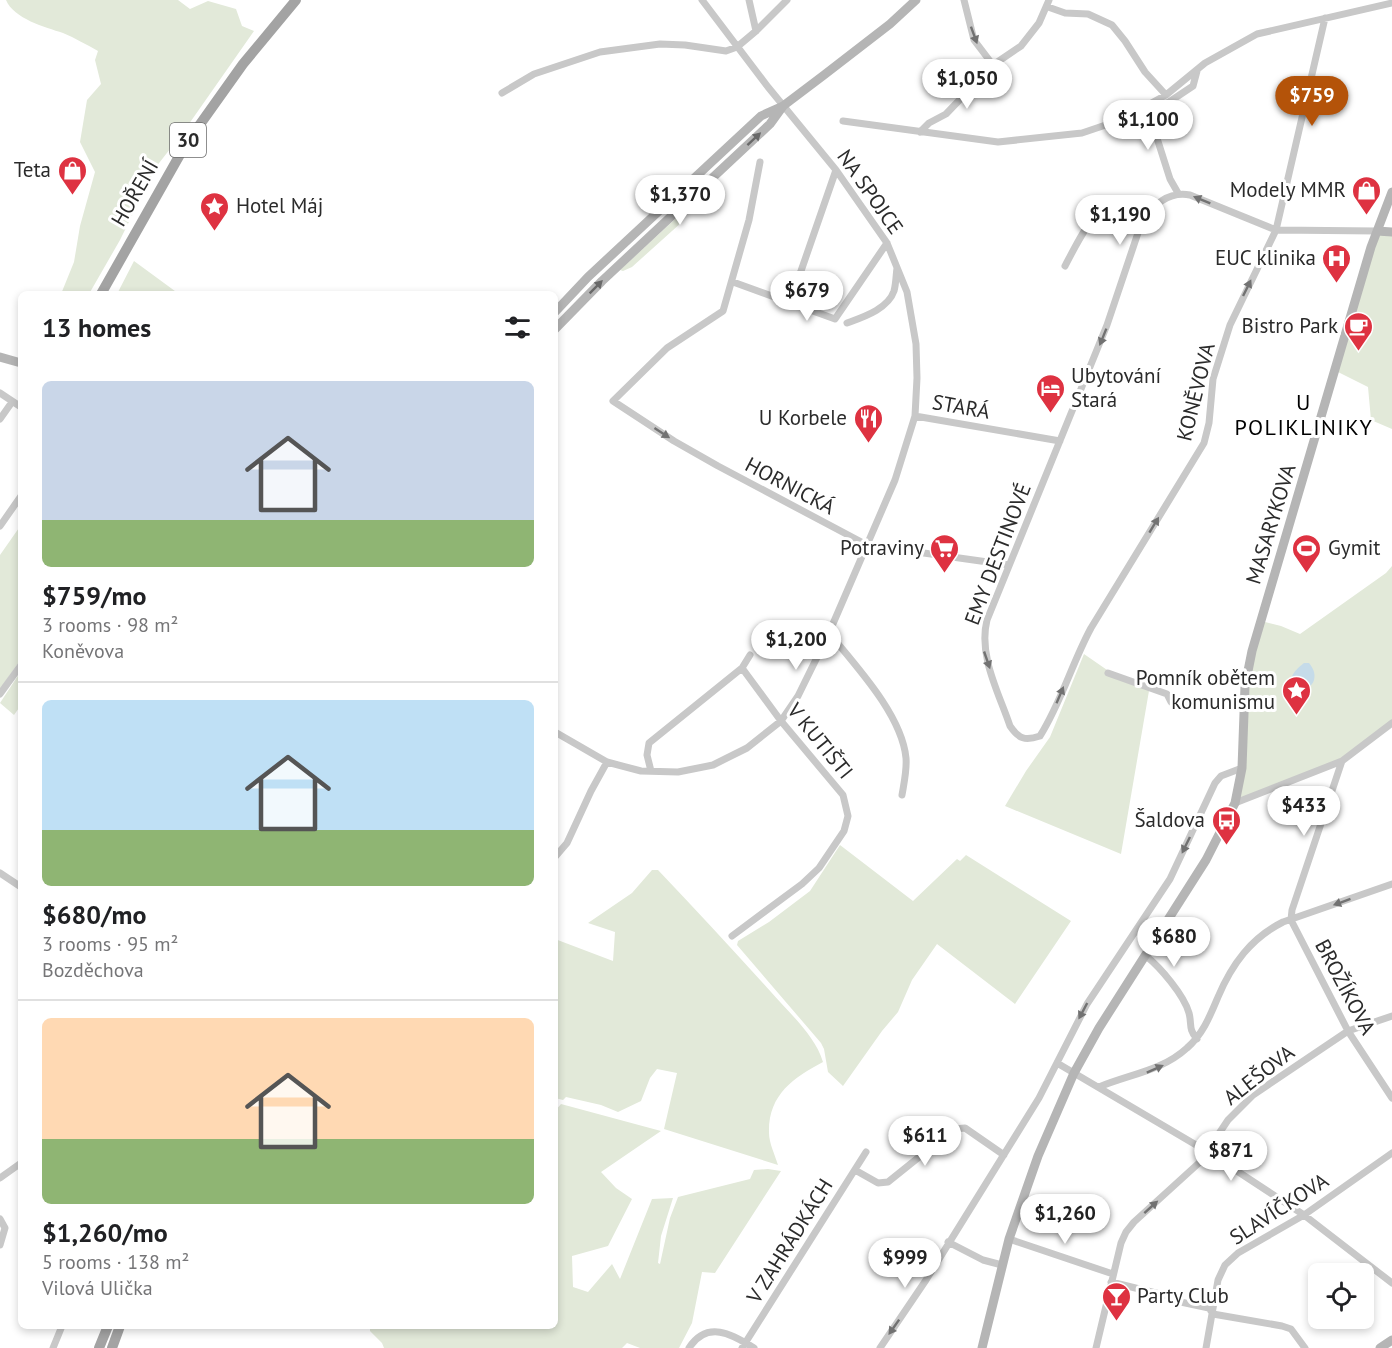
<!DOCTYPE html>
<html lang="en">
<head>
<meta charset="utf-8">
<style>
	body { margin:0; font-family:"PT Sans",sans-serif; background:#f6f6f6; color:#202124; height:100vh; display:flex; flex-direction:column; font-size:22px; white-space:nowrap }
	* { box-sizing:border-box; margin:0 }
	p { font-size:20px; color:#757577 }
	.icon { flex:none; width:33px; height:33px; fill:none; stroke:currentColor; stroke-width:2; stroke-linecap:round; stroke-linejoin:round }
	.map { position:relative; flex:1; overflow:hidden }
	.drawer { position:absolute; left:18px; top:291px; width:540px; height:1038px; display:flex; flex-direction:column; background:#fff; border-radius:9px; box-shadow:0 3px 9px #0003 }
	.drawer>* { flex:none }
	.buttons { position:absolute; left:1308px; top:1263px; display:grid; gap:12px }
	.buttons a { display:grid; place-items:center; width:66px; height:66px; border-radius:9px; background:#fff; box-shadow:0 3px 9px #0003; font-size:30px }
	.price { position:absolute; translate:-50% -51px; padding:0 14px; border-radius:21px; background:#fff; color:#222; font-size:20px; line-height:39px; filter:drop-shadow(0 2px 3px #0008) }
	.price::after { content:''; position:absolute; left:50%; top:36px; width:18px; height:14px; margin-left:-9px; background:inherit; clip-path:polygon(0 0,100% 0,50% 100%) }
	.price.active { background:#b45309; color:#fff }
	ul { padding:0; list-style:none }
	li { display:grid; align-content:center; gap:12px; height:318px; padding:0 24px }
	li+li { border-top:2px solid #e0e0e0 }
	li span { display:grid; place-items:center; height:186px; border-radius:9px; color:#555 }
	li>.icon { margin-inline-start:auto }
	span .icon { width:108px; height:108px; fill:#fffc; stroke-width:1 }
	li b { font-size:26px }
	h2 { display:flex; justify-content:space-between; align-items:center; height:72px; padding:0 24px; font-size:26px }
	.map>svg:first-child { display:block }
	.green { fill:#e2e9d9 }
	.water { fill:#c5dbe9 }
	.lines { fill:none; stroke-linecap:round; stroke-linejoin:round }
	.street { stroke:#c8c8c8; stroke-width:7 }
	.secondary { stroke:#b5b5b5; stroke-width:9 }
	.primary { stroke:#a3a3a3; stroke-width:10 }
	.oneway { fill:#727272 }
	.oneway2 { fill:#696969 }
	.labels { text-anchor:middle; stroke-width:6; stroke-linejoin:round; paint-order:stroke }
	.shield { fill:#fff; stroke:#6b6b6b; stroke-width:1.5 }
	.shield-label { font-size:20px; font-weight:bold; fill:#2b2b2b }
	.poi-label { font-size:21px; fill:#2b2b2b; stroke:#fff; text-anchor:end }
	.street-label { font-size:21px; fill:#2b2b2b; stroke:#fff }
	.neighbourhood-label { font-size:22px; letter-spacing:1.5px; fill:#000; stroke:#fff }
</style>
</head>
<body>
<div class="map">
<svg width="1392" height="1348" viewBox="0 0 1392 1348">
	<rect width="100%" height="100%" fill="#fff"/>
	<path class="green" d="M6,0h172l12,9 18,-8 28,8 6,17 12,5 -70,100 -28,36 -36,73 -31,54h-28l13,-32 6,-36 15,-54 -15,-30 7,-42 14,-16 -6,-24 3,-9c-11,-6 -23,-13 -35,-18 -18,-6 -49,-14 -57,-33z
		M686,209l-4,13 -50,45 -9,4 -3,-1z
		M1377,231l15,1v197l-21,-9 -3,-33 -32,-16z
		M134,261l45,33h-62z
		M21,525v134l-21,30v-134z
		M1392,566v157l-50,38 -107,42 10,-117 16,-65 20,5 19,8 86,-61z
		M1084,654l26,18 40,13 -29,169 -116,-48 21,-35 24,-34z
		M21,671v34l-7,10 -14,-12z
		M840,845l73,56 44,-42 3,2 6,-6 105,66 -56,83 -78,-60 -25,36 -14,32 -16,19 -39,55 -15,-14 -4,-23 -3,-6 -84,-98 1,-4 31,-19 41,-31z
		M652,870h6c38,40 76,81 113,122 18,21 44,43 52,70 -30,16 -55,33 -54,71 0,10 6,22 9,32l-114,-36 13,-56 -20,-4 -7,9 -9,23 -23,11 -17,-7 -35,-8 -3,3 -8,-2v-159l58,22 2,-29 -27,-9 44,-30z
		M561,1104l100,27 -60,41 15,16 16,11 -24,47 -36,10 1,31 15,5 24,-28 8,15 32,-80 21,-1 -12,38 -3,27 2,1 10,-46 8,-21 72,-18 4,-9 14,-1 13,2 -66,102 -13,-1 -10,51 -13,25h-39l-13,-5 -5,5h-238l-2,-5 -12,-12v-5h18l1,2 8,-2h158v-215z"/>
	<path class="water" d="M1304,663h5c11,13 5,27 -13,29 -11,-12 -2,-21 8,-29z"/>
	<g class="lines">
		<path class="street" d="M749,0l7,31
			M964,0l10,40 19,25
			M1048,7l17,6 23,1 24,11 13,16 20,31 21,23
			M1325,18l-49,212 -46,95 -17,54 -4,44 -5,20 -113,185c-19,35 -30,75 -51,108 -15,5 -21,3 -30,-10 -11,-33 -32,-70 -23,-106l120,-295 35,-104c12,-16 26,-30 48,-26l86,35 101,1
			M502,93l32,-19 66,-22 60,-8 25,1 41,6 11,-4 19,-16 31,-31
			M843,121l155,21 84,-9 59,-20 5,-7 20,-11 39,-32 52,-29 135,-31
			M920,132l9,-9 17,-9 47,-49 28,-19 18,-23 10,-23
			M760,162l-11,58 -26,91 -56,37 -54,53 61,40 44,25 149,79 142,20
			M1178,193l-8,-14 -21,-66 3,-4 17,-7 24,-16 4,-15
			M1065,266c6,-11 23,-47 34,-52 11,-5 32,5 43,7
			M733,282l102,37 52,-76
			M787,301l14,-30 35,-101
			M847,323c16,-6 41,-14 47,-32 2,-7 2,-16 3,-23
			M0,393l21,14
			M915,416l145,25
			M0,419l12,-17
			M0,526l21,-30
			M829,633c27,33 73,82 77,125 1,12 -2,25 -4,37
			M1108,673l59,21 4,8
			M0,694l21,-29
			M555,732l52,30 34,9 37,1 35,-7 34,-17 34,-27 17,-25 31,-63 66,-153 20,-64 2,-38 -1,-34 -9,-52 -20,-49 -51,-73 -68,-83 -66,-87
			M651,771l-4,-16 2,-12 93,-75 8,-13
			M1235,803l107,-42 50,-38
			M555,857l12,-14 24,-52 16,-29
			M0,873l21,14
			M1291,920l57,111 44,67
			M1291,920l1,-10 50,-149
			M732,936l70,-52 17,-16 25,-37 4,-15 -5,-21 -62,-74 -39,-53
			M1146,956c14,11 38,39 43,57 3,11 -1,16 8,26
			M1057,1063l151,89 96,63 88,68
			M1099,1087c31,-13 63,-16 88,-39 16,-14 23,-32 31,-51 14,-33 33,-59 65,-75l109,-38
			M855,1170l23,13 10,-1 66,-53 11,-1 39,27
			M0,1178l21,-15
			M0,1219l5,9 -5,17
			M1009,1239l104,35
			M948,1242l35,18 19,5
			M1111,1282l57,14
			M1176,1301l33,7 4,6 69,12 9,3 14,19
			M53,1348l9,-22
			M689,1348c18,-28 43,-14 65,0
			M742,1348l124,-196
			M880,1348l46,-68 113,-182 48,-94 83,-125 45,-96 6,-7 21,-8
			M1096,1348l25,-105 5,-11 8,-10 66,-60 28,-42 25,-25 95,-64 44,-15
			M1206,1348l12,-68 7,-15 13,-12 66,-38 88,-62"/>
		<path class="secondary" d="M1377,231l15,1
			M555,312l33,-35 173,-161 22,-10 41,-31 66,-51 26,-24
			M555,329l47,-48 168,-157 13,-18
			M0,357l21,6
			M982,1348l27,-109 29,-83 36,-83 25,-45 107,-168 29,-57 7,-35 3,-82 7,-35 119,-404 21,-55
			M1380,1348l12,-8"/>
		<path class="primary" d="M101,294l85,-150 57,-80 53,-64
			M99,1348l9,-22
			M112,1348l8,-22"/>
	</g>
	<defs><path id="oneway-solid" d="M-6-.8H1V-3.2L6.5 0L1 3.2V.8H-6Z" transform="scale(1.5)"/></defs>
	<g class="oneway">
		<use href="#oneway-solid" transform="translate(974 35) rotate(70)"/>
		<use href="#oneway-solid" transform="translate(1202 200) rotate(-158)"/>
		<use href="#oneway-solid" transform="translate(1247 288) rotate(-64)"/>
		<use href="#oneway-solid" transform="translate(1103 337) rotate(112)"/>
		<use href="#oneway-solid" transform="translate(662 433) rotate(33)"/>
		<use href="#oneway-solid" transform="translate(1154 525) rotate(-59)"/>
		<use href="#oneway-solid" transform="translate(987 660) rotate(71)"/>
		<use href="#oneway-solid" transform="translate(1060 695) rotate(-67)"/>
		<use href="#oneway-solid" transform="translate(1186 845) rotate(116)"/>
		<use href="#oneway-solid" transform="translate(1342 902) rotate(160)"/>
		<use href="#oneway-solid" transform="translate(1083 1011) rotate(118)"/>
		<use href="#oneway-solid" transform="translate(1155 1069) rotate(-24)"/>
		<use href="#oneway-solid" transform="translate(1151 1207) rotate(-42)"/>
		<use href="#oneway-solid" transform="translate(894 1327) rotate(125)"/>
	</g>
	<g class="oneway2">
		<use href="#oneway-solid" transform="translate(754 139) rotate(-43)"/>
		<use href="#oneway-solid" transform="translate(596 287) rotate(-45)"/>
	</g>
	<defs>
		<symbol id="shop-pin" viewBox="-11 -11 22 30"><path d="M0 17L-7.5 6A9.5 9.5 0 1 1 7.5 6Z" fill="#de3241" stroke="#fff"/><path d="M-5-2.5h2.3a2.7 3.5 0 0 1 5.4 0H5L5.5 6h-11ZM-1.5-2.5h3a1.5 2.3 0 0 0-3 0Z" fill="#fff"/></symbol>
		<symbol id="sight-pin" viewBox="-11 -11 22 30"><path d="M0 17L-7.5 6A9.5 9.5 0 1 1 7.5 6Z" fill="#de3241" stroke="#fff"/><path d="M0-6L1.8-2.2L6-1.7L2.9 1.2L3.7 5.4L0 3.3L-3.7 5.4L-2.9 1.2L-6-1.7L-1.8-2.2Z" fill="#fff"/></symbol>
		<symbol id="hospital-pin" viewBox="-11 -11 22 30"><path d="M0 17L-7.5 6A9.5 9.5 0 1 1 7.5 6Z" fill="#de3241" stroke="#fff"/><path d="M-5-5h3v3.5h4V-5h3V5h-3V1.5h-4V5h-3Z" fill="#fff"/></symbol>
		<symbol id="cafe-pin" viewBox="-11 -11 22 30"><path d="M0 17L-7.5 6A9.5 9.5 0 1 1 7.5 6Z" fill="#de3241" stroke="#fff"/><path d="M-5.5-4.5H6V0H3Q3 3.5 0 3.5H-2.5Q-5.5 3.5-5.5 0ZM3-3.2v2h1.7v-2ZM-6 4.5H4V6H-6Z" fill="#fff"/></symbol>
		<symbol id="hotel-pin" viewBox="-11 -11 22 30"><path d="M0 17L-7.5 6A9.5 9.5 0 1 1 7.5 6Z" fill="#de3241" stroke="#fff"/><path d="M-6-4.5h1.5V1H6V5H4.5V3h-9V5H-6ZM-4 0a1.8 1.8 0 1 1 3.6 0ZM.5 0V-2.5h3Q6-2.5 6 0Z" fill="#fff"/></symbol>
		<symbol id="restaurant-pin" viewBox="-11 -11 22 30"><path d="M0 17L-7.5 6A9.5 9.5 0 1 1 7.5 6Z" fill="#de3241" stroke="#fff"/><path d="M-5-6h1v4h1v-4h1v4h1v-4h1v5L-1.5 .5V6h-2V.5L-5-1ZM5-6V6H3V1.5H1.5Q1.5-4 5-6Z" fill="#fff"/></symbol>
		<symbol id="supermarket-pin" viewBox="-11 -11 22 30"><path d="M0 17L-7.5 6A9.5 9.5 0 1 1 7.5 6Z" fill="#de3241" stroke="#fff"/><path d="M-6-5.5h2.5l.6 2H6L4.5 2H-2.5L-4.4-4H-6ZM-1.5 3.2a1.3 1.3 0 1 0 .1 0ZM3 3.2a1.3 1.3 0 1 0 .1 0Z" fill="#fff"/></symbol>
		<symbol id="stadium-pin" viewBox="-11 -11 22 30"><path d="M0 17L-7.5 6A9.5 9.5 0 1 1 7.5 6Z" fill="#de3241" stroke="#fff"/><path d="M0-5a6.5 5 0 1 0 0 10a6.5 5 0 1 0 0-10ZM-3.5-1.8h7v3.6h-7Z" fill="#fff"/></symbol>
		<symbol id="bus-pin" viewBox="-11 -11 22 30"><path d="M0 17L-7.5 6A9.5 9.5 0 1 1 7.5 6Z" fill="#de3241" stroke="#fff"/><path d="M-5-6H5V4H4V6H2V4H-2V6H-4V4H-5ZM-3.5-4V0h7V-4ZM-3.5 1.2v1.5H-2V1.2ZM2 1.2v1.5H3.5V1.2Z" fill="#fff"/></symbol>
		<symbol id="bar-pin" viewBox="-11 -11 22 30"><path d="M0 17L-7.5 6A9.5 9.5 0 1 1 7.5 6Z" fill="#de3241" stroke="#fff"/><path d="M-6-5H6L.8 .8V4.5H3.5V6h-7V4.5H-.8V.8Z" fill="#fff"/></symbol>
	</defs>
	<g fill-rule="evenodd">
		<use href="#shop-pin" x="56" y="154" width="33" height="45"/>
		<use href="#shop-pin" x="1350" y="174" width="33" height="45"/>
		<use href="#sight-pin" x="198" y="190" width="33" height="45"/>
		<use href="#hospital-pin" x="1320" y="242" width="33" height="45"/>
		<use href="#cafe-pin" x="1342" y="310" width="33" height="45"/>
		<use href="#hotel-pin" x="1034" y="372" width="33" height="45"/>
		<use href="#restaurant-pin" x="852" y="402" width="33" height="45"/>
		<use href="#supermarket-pin" x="928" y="532" width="33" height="45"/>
		<use href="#stadium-pin" x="1290" y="532" width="33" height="45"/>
		<use href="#sight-pin" x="1280" y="674" width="33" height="45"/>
		<use href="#bus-pin" x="1210" y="804" width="33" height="45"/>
		<use href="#bar-pin" x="1100" y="1280" width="33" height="45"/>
	</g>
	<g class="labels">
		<rect class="shield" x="170" y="123" width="36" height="34" rx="4.5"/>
		<g class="shield-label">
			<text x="188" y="147">30</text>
		</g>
		<g class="poi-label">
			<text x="51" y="177">Teta</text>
			<text x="1346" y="197">Modely MMR</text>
			<text x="236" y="213" text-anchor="start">Hotel Máj</text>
			<text x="1316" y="265">EUC klinika</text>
			<text x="1338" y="333">Bistro Park</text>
			<text x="1071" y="383" text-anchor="start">Ubytování<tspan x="1071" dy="24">Stará</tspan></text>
			<text x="847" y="425">U Korbele</text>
			<text x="924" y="555">Potraviny</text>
			<text x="1328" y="555" text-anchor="start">Gymit</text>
			<text x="1275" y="685">Pomník obětem<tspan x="1275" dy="24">komunismu</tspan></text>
			<text x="1205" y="827">Šaldova</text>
			<text x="1137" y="1303" text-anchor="start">Party Club</text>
		</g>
		<g class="street-label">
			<text transform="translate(870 192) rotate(55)" y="7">NA SPOJCE</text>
			<text transform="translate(135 193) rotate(-60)" y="7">HOŘENÍ</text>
			<text transform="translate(1196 392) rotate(-76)" y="7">KONĚVOVA</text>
			<text transform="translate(961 407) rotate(10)" y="7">STARÁ</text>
			<text transform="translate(790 486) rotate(28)" y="7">HORNICKÁ</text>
			<text transform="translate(1271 524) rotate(-73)" y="7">MASARYKOVA</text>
			<text transform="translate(998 554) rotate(-69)" y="7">EMY DESTINOVÉ</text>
			<text transform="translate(820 741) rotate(51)" y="7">V KUTIŠTI</text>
			<text transform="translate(1345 987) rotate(62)" y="7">BROŽÍKOVA</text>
			<text transform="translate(1259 1075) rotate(-38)" y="7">ALEŠOVA</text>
			<text transform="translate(1279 1209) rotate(-33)" y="7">SLAVÍČKOVA</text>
			<text transform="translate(790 1241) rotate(-58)" y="7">V ZAHRÁDKÁCH</text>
		</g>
		<g class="neighbourhood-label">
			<text x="1304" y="410">U<tspan x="1304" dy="25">POLIKLINIKY</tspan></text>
		</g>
	</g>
</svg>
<div class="buttons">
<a><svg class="icon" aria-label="locate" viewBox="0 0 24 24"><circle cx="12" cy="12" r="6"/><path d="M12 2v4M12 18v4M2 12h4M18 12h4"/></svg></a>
</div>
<b class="price" style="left:967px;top:110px">$1,050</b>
<b class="price active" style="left:1312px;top:127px">$759</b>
<b class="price" style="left:1148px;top:151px">$1,100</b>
<b class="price" style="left:680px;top:226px">$1,370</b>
<b class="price" style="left:1120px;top:246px">$1,190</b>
<b class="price" style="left:807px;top:322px">$679</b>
<b class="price" style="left:796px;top:671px">$1,200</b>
<b class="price" style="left:1304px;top:837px">$433</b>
<b class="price" style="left:1174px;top:968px">$680</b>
<b class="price" style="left:925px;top:1167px">$611</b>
<b class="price" style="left:1231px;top:1182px">$871</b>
<b class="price" style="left:1065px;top:1245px">$1,260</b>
<b class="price" style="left:905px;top:1289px">$999</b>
<section class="drawer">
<h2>13 homes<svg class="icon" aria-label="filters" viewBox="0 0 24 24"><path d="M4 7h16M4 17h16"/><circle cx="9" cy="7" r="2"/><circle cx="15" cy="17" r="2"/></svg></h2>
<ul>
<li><span style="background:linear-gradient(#c9d6e8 75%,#8fb573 0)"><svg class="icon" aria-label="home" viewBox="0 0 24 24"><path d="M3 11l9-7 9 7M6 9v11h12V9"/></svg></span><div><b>$759/mo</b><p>3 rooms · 98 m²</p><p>Koněvova</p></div></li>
<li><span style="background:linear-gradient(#bfe0f5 70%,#8fb573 0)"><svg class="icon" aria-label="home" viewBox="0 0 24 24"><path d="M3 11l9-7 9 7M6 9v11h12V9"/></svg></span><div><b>$680/mo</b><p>3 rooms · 95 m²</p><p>Bozděchova</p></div></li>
<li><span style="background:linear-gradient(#ffd9b3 65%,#8fb573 0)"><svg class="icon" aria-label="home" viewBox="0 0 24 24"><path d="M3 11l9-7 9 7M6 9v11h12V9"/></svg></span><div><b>$1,260/mo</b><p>5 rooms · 138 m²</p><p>Vilová Ulička</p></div></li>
</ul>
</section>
</div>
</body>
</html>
